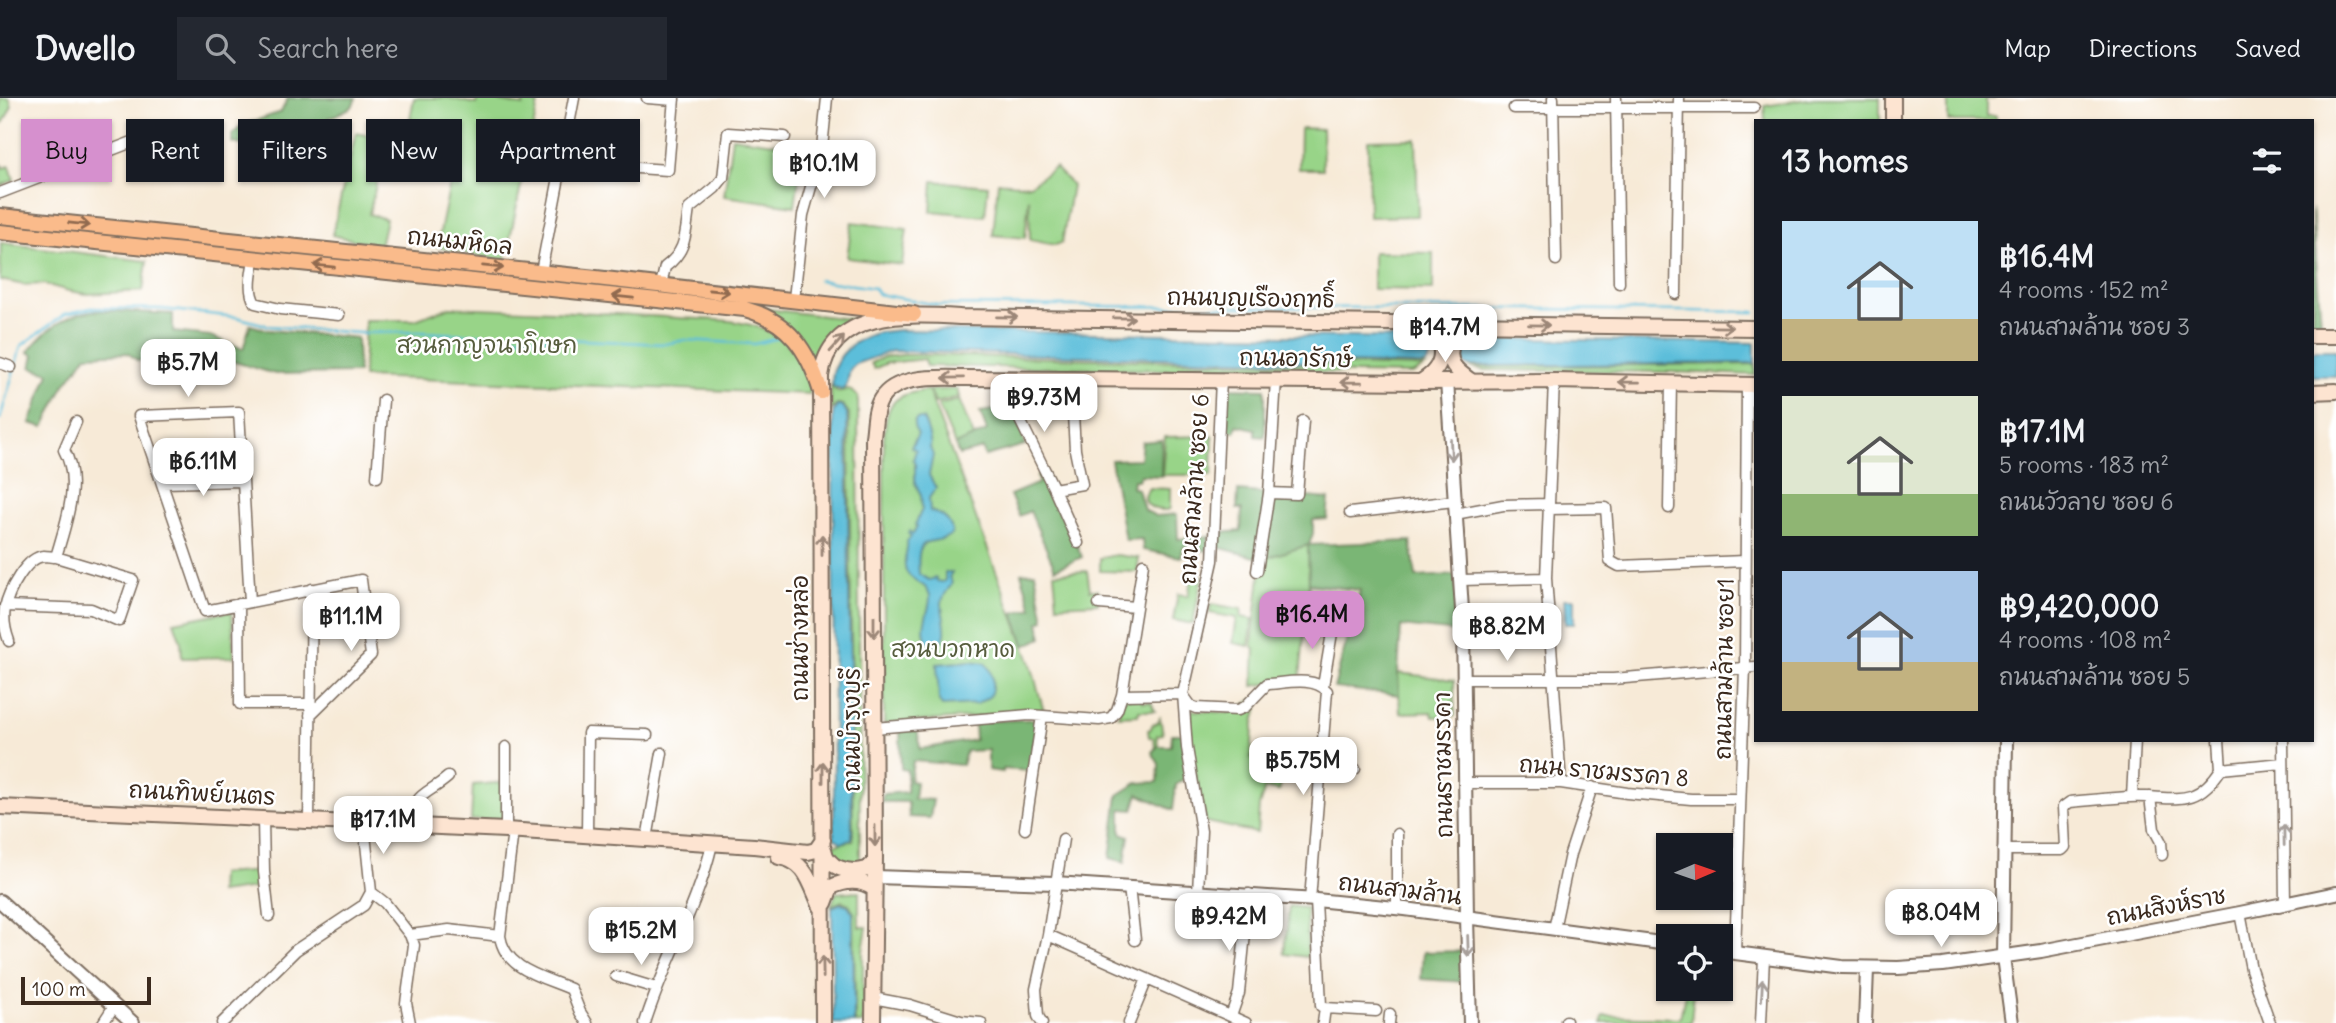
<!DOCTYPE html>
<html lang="en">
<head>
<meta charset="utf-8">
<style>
	body { margin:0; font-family:Delius,"Playpen Sans Thai",sans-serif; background:#242831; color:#f1f3f6; height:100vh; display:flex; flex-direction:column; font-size:26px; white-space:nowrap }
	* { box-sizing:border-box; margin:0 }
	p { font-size:23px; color:#9ea1a6 }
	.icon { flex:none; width:38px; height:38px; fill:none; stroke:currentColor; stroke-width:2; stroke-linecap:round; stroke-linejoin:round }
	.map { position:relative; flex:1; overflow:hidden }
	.sheet { position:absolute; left:1754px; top:21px; width:560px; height:623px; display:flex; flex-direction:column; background:#171b24; border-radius:0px; box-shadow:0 2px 5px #0004 }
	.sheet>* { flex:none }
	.banner { position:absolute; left:21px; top:21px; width:665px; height:63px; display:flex; gap:14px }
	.needle { width:46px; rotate:88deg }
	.fabs { position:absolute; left:1656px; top:735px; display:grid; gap:14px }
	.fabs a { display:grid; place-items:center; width:77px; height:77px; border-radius:0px; background:#171b24; box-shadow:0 2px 5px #0004; font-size:35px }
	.scale { position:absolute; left:21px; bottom:18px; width:130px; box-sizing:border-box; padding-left:7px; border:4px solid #3b2a1e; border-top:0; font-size:19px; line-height:24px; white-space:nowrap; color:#3b2a1e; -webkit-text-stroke:5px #fff; paint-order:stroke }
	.price { position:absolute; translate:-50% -60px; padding:0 16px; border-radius:14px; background:#fff; color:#222; font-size:23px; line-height:46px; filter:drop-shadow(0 2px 4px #0008) }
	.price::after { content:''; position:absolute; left:50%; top:42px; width:21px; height:16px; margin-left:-10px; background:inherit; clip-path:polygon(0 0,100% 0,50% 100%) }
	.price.on { background:#d690ce; color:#111 }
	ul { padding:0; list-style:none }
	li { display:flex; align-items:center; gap:21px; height:175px; padding:0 28px }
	li span { display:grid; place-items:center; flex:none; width:196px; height:140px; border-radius:0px; color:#555 }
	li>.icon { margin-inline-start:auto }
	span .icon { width:84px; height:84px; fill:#fffc; stroke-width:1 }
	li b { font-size:30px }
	h2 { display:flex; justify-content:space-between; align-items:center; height:84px; padding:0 28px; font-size:30px }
	.chip { padding:0 24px; border-radius:0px; background:#171b24; box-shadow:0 2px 5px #0004; font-size:24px; line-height:63px }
	.chip.on { background:#d690ce; color:#111 }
	header { display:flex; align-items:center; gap:42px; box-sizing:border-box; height:98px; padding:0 35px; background:#171b24; border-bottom:2px solid #363941 }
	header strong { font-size:33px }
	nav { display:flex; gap:38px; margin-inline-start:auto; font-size:24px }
	.search { width:490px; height:63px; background:#242831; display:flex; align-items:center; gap:18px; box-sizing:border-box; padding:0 24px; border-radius:0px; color:#9ea1a6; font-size:26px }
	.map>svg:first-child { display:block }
	.green { fill:#98d488; stroke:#6a7f53; stroke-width:2 }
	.forest { fill:#7ab674; stroke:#5a7049; stroke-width:2 }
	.water { fill:#5bbeda; stroke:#4b747c; stroke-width:2 }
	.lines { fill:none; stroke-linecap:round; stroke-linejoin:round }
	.stream { stroke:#5bbeda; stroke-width:2.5 }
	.minor-casing { stroke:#7d6d5f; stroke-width:13 }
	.tertiary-casing { stroke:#7d6d5f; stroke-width:16 }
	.secondary-casing { stroke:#7d6d5f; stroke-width:18 }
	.primary-casing { stroke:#7d6d5f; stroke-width:18 }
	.minor { stroke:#fff; stroke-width:10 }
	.tertiary { stroke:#fff; stroke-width:12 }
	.secondary { stroke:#fde4d1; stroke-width:14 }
	.primary { stroke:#fabb8b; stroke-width:14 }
	.oneway { stroke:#916b4f }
	.oneway2 { stroke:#9c8778 }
	.oneway3 { stroke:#a79f9a }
	.labels { text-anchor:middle; stroke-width:5; stroke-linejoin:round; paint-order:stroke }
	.street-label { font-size:23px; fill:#3b2a1e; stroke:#fff }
	.park-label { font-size:23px; fill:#575d3e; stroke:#fff }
</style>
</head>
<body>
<header>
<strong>Dwello</strong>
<div class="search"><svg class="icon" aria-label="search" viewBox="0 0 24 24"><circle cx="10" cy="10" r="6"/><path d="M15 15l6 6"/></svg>Search here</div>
<nav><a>Map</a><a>Directions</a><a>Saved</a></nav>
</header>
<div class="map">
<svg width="2336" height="925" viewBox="0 0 2336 925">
	<rect width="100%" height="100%" fill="#fff"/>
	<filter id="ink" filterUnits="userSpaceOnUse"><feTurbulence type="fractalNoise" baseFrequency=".0143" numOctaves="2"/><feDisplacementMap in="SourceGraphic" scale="14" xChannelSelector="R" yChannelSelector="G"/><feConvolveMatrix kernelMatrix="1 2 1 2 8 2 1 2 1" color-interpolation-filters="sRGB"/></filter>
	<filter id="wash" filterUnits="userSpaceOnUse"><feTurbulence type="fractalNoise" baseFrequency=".00686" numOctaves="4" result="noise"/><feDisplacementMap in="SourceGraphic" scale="28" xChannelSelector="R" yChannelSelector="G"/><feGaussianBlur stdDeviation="1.57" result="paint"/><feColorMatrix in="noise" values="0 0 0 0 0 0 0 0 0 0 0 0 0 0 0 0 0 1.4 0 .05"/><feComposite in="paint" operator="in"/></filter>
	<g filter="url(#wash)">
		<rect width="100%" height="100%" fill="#f7ead7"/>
		<path class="green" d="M0,0h9l3,8 -8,16 -4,2z
			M414,0h35l27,6 2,-6h6l39,8 1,-5 14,3 -33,158 -68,-15 24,-117 -51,-11z
			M1814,0h66v23h-115l-1,-15z
			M1948,0h48l-10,2v16h10v5h-48z
			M372,29l17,4 -20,83 17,5 -6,27 -48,-11 24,-102 14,3z
			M1302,30l20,1 1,40h-24l1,-40z
			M732,39l71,10 -8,59 -71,-10z
			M1416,41l2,77 -49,1 -1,-77z
			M2,67l1,3 7,-2 4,14 -14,6v-20z
			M1055,69l17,18 -10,58 -7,2 -25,-5 -1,-43 -4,41 -32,-3 5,-53 32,3z
			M933,83l55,5 -3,30 -54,-5z
			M852,124l55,7 -5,36 -55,-7z
			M1,145l146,18 -4,30 -56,3 -18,-3 -25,-7 -20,1 -24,-5z
			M1373,154l60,1v37l-60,-1z
			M450,209c76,3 152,5 228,11 33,2 70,0 99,18 19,12 31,36 33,58l-447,-17 2,-57h50z
			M766,211l92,11 -34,27 -7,17z
			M903,257h22l500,12 -13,7 -486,-8 -1,-7 -38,4 -13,6 -3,-6 13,-6z
			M1755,266v11l-83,-3 -188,-2 -15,-3z
			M831,288l7,6 11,-3 9,8 2,465 -22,-4 -6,-9v-7l3,3 18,-5 -4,-427 -6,-8h-6l-6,5z
			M957,291l2,8 -24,6 -5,-13z
			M928,292l103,274 13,48 -160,12v-286c3,-36 8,-43 44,-48z
			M959,302l15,37 -19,8 -17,-40z
			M1213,338l-1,39h-50l3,-38z
			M1149,390l21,1v19l-2,2c-15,1 -30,-6 -19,-22z
			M1308,447l1,39 -9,94 -47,8 2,-37 -3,-4 10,-86z
			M1116,457l23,3 -2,14 -37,-1v-13z
			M1087,473l3,19h7l1,13 -41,2 -3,-32z
			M1192,476l10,2 -9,48 -20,-4 5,-26 10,2z
			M1211,506l31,5 -1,8 12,2 -4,27 -16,-3 4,-25 -28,-5z
			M232,513l2,46 -52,1 -1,-16 -7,-20z
			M1398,575l56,7 1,36 -22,1 -1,-5 -32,1z
			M1142,599v5h9l4,9h-16l-1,4 -20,1 6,-18z
			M1253,602l6,1 -6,27 -2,30 20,2 3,13h39v7h-31l-3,11 -14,-3 -6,18 -2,27 -51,-11c-8,-36 -20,-75 -16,-112l39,3z
			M1160,620l3,16 -6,1 1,11 -3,2 -1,-10 -5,-1 -1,-7 3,-1 1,-4 6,-3z
			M505,684v38h-34l2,-35z
			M262,773l1,16 -44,6 1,-19z
			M859,793v36h8l-4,24v72h-8l-1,-110 -5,-9 -7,-3 -11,5 5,-13z
			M1289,808l17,2 2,49 -24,-3z
			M1686,891h8l-3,34h-89l1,-7 77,2z"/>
		<path class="forest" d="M288,0h68l-4,9 -70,34 -11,10 -39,-8v-8l11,-10 38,-13z
			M2312,110l9,115 1,8 -10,-1z
			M114,213l59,3v18l37,4 33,13 7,-24 18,5 89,8 1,35 -83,1 -77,-23 -60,10 -10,-8 -41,2 -23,31 -20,41 -14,-4 19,-50 -18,-6 3,-12 -6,-3c13,-18 35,-36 58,-40 8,-2 19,-1 28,-1z
			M1228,290l37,1v48l-10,-1v-7l-18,-4 -2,7 -12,-1z
			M1015,309l10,38 -40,11 -2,-7 -24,6 -4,-10 32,-14 -7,-19z
			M1162,342l-1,36 -21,-1 -2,5h-5l-1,8 6,1 6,21 12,6 21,-2 1,25 31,-3 -2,15 -23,-5 -3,11 -38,-7 -1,-11 -17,1 -14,-80 29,-1 2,-17z
			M1045,374l37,85 -27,12 -25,-58 -11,5 -9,-21 29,-12 -2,-7z
			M1238,393l91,8 -2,20 -14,1v13l-4,12 102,-4 5,36 39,-2 3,57 -57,-6 -3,47 1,22 -65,-7 26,-98 -51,-6 -1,-39 -46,14 -45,-12 2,-14 22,-2 1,-22h-5z
			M1035,474l9,48 -5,2 3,16 -17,8 -12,-33 19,-5 -11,-35z
			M1039,621l-9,52 -27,-2v3l-15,-2v-20l-22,1 -4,14 -49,-4 -3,20 6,1 -2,17 19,1 -3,18 -21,-1 -1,-15h-26l1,-8 24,-2v-22l-6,-1 -1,-40 17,-2 3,22 55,-9 -1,-18z
			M1172,636h12l6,40 -14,11 -3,25 -35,-16 -5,16 -12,-1v24l8,3 -4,26 -15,-4 8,-63 19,-12 21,-1 1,-18 -7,-12 6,-6h13z
			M1466,853l-1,31 -44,-3 2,-27z"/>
		<path class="water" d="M900,232l516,8c13,4 20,16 9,27l-533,-14 -37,13 -5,6 -4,17 -5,3 -8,-3c-5,-25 18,-46 40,-53 8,-3 19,-3 27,-4z
			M1465,240l290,5v20l-287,3 -8,-6v-15z
			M2312,252h24v26h-24z
			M837,308h6l4,7 5,426 -10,4 -8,-5 -1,-425z
			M917,321h6c3,5 9,23 7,29l3,7 -4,20 7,13 -7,10 1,13c12,3 22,10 22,23 -18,15 -37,-7 -33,40l10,6 7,-2 1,3 5,1 3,-1v-9h7l-3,5 3,6c-3,7 -10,12 -10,20 -1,14 14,43 -13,41 -12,-16 2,-33 1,-48 -2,-12 -17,-14 -23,-23 -6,-11 2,-22 0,-32l4,-4 -3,-4 2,-2 3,3 4,-8 -2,-1 7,-16 -1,-14 -6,-12v-19l-2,-4 3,-10 -5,-3 7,-13c-1,-3 -5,-4 -4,-12z
			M1564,501h10v25h-9z
			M971,563l14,2c8,8 9,22 5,33l-13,8 -35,2 -3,-5 -2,-37z
			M841,805l7,2 5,8 1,110h-21l-1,-116z"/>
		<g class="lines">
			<path class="stream" d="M818,182l56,8 4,6 59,11 605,4 213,3
				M2312,224l9,1
				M0,321l21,-73 44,-32 26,-6 71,1 74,8 34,9 89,7 60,-1 246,12 20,-4 69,4 25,-6"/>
		</g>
	</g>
	<g filter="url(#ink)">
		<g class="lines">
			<defs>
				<path id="minor" d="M647,0l27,2
					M1553,0l3,162
					M1616,0l3,185
					M1514,10h240
					M561,65l107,7 6,-72
					M0,95l140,-54
					M254,161c-2,14 -7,31 1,44l25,6 59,6
					M541,174l33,-174
					M661,187l4,-18c22,-16 20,-33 24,-58l26,-21 8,-10 5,-45 57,4
					M1676,196l3,-196
					M794,201l9,-84 19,-67 5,-50
					M0,265l11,4
					M1016,280l3,40 35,71 28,-5 -7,-34 -4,-72
					M1554,283l-8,197 15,205
					M377,379l6,-77
					M162,385l81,-2
					M1054,391l24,54
					M1269,395l28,1 6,-73
					M1669,410l2,-126
					M1549,411l57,-1 4,53 9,5 126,-5
					M1350,415l104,-12
					M1455,416l48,-9 46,-1
					M56,459c9,-32 26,-75 8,-107l12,-28
					M1257,473l12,-78 7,-113
					M1461,482l85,-2
					M250,504l-11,-190 -100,4 66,195 156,-31 10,75 -61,60
					M239,506l1,100h71
					M1099,506l37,3
					M5,508l86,3 28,12 14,-41 -77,-23c-4,0 -8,-1 -12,-1 -18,1 -36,36 -39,52 -2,11 0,22 4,33
					M1462,581h151l142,-12
					M1323,588l11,-65
					M1122,597l61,-1
					M1183,597l8,11 5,2 42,2 7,-3 22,-23c19,-1 47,-8 60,7l-17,209
					M874,630l155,-13 70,5 12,-2 6,-8 5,-15 21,-131
					M2219,642l2,29
					M2283,642l2,164
					M1321,667l34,4
					M1464,685h97l66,10 64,6h49
					M2132,699l3,-57
					M2150,699l4,32 7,13 1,13
					M263,721l1,53 5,44
					M309,723l3,-232
					M410,728c5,-36 15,-29 38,-49
					M1025,731l17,-113
					M506,732v-83
					M513,733l-13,105c5,34 44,41 71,53l9,23 7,11
					M587,737l1,-102 59,2
					M647,741l15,-86
					M2003,752h59l3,-3 -2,-40 7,-5c20,-2 40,-4 60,-5 42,-2 64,14 91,-28l62,-6
					M1129,789l6,53
					M371,794l14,11 25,32 39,-5 51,6
					M1198,794l3,-61 -14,-83 -4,-54 30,-133 8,-182
					M1316,802l5,106 4,2 -2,15
					M1397,810v-74
					M2240,815l11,56 19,54
					M1554,831l16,-75 22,-67
					M410,837l4,10 -8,58 4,20
					M1048,837l198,88
					M1735,855l10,-286 2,-282
					M616,878l40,12
					M873,900l37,7 51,16 20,2
					M1325,910l51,3
					M1231,918l8,-23 10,-99
					M1566,923v2
					M103,925l11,-17
					M222,925l74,-73 68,-45 7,-13 -7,-68
					M645,925c19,-61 53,-117 67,-179
					M1042,925l-4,-7 -2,-27 12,-54 15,-96
					M1129,925l18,-44
					M1389,925l1,-9
					M1761,925l3,-66"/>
				<path id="tertiary" d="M1447,283l16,244 4,293 3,105
					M2006,642l-3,217 9,66
					M875,779l180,6 261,17 89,9 263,35
					M0,803l133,122
					M1720,853l122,16 56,1 45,-3 98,-14 199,-38 96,-20
					M1865,925l2,-54"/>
				<path id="secondary" d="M1893,0v23
					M1471,225c-13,9 -28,26 -17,43 4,6 12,11 17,15
					M2312,238h24
					M1420,284c28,-16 28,-42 0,-59
					M2312,294l24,-1
					M0,709l506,23 248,16 54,6 8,-2 7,-10
					M824,751c3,20 26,25 43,20l8,-7
					M779,759c28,4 31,27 42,50
					M825,805l6,-16c15,-7 30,-8 43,2
					M823,925l-2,-647c9,-67 89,-62 139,-59l795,11
					M873,925l2,-166 -2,-420c2,-12 1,-27 8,-38 16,-25 59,-21 84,-21l455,4 134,-1 201,4"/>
				<path id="primary" d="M0,118l596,62 318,36
					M0,134l745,77c44,12 63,41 76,83"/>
			</defs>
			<use href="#minor" class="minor-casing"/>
			<use href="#tertiary" class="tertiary-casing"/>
			<use href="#secondary" class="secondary-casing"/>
			<use href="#primary" class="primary-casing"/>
			<use href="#minor" class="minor"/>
			<use href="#tertiary" class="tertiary"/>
			<use href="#secondary" class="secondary"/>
			<use href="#primary" class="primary"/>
		</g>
		<defs><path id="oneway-shaft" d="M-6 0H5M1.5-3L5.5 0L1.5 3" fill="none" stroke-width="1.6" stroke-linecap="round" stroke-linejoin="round" transform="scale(1.75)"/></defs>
		<g class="oneway">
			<use href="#oneway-shaft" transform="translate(79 126) rotate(6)"/>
			<use href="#oneway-shaft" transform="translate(324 168) rotate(-174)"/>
			<use href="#oneway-shaft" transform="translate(493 169) rotate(6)"/>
			<use href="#oneway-shaft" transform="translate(719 193) rotate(6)"/>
			<use href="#oneway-shaft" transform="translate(623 199) rotate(-174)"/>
		</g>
		<g class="oneway2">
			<use href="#oneway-shaft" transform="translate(1007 219) rotate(1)"/>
			<use href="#oneway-shaft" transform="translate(1124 220) rotate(1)"/>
			<use href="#oneway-shaft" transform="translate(1539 227) rotate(1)"/>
			<use href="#oneway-shaft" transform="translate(1722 229) rotate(1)"/>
			<use href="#oneway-shaft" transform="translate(837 246) rotate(-48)"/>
			<use href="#oneway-shaft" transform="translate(953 280) rotate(179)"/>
			<use href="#oneway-shaft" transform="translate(1351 284) rotate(-179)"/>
			<use href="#oneway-shaft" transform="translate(1629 284) rotate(-179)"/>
			<use href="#oneway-shaft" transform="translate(822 447) rotate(-90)"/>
			<use href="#oneway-shaft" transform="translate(874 529) rotate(90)"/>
			<use href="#oneway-shaft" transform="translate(823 674) rotate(-90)"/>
			<use href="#oneway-shaft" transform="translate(875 738) rotate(90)"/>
			<use href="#oneway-shaft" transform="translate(823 869) rotate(-91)"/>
		</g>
		<g class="oneway3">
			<use href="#oneway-shaft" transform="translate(1451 352) rotate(87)"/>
			<use href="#oneway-shaft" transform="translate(2284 737) rotate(-91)"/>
			<use href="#oneway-shaft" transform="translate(1468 848) rotate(88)"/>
			<use href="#oneway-shaft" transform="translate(1762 892) rotate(-87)"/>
		</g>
	</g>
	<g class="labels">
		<g class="street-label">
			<text transform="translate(460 143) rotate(6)" y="8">ถนนมหิดล</text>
			<text transform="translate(1251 200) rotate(1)" y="8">ถนนบุญเรืองฤทธิ์</text>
			<text transform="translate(1296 260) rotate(1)" y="8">ถนนอารักษ์</text>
			<text transform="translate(1194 391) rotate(-86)" y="8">ถนนสามล้าน ซอย 6</text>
			<text transform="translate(800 540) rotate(-90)" y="8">ถนนช่างหล่อ</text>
			<text transform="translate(1724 571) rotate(-89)" y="8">ถนนสามล้าน ซอย1</text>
			<text transform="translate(852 632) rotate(-90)" y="8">ถนนบำรุงบุรี</text>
			<text transform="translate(1443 667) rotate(-91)" y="8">ถนนราชมรรคา</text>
			<text transform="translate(1604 673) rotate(5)" y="8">ถนน ราชมรรคา 8</text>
			<text transform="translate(202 695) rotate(3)" y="8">ถนนทิพย์เนตร</text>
			<text transform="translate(1400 791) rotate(7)" y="8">ถนนสามล้าน</text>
			<text transform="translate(2166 808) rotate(-11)" y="8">ถนนสิงห์ราช</text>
		</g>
		<g class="park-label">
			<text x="487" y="255">สวนกาญจนาภิเษก</text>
			<text x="953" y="559">สวนบวกหาด</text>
		</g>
	</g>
</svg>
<div class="fabs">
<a><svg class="needle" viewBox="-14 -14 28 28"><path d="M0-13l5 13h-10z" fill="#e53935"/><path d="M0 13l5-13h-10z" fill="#9ea1a6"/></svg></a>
<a><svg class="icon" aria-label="locate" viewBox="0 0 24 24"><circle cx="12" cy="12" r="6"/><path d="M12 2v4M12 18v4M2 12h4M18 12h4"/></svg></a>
</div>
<div class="scale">100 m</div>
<b class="price" style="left:824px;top:102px">฿10.1M</b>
<b class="price" style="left:1445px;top:266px">฿14.7M</b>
<b class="price" style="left:188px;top:301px">฿5.7M</b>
<b class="price" style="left:1044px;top:336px">฿9.73M</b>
<b class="price" style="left:203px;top:400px">฿6.11M</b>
<b class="price on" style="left:1312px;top:553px">฿16.4M</b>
<b class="price" style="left:351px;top:555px">฿11.1M</b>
<b class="price" style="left:1507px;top:565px">฿8.82M</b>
<b class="price" style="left:1303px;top:699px">฿5.75M</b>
<b class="price" style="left:383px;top:758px">฿17.1M</b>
<b class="price" style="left:1941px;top:851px">฿8.04M</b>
<b class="price" style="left:1229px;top:855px">฿9.42M</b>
<b class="price" style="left:641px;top:869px">฿15.2M</b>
<div class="banner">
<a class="chip on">Buy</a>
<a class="chip">Rent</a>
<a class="chip">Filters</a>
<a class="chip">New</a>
<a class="chip">Apartment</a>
</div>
<section class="sheet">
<h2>13 homes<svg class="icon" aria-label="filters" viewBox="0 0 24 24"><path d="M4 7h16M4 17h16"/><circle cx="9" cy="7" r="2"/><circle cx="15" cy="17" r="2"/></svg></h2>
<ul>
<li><span style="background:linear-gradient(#bfe0f5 70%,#c2b280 0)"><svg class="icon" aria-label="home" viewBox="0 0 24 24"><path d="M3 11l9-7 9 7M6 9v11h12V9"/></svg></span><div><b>฿16.4M</b><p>4 rooms · 152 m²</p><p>ถนนสามล้าน ซอย 3</p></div></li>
<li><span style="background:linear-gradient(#dfe7d0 70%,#8fb573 0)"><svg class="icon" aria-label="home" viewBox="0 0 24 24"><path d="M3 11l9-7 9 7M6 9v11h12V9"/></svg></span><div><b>฿17.1M</b><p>5 rooms · 183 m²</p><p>ถนนวัวลาย ซอย 6</p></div></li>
<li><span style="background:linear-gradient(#a9c7e8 65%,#c2b280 0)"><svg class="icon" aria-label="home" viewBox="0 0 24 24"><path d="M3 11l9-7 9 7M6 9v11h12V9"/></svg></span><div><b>฿9,420,000</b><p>4 rooms · 108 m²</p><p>ถนนสามล้าน ซอย 5</p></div></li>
</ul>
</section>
</div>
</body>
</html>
